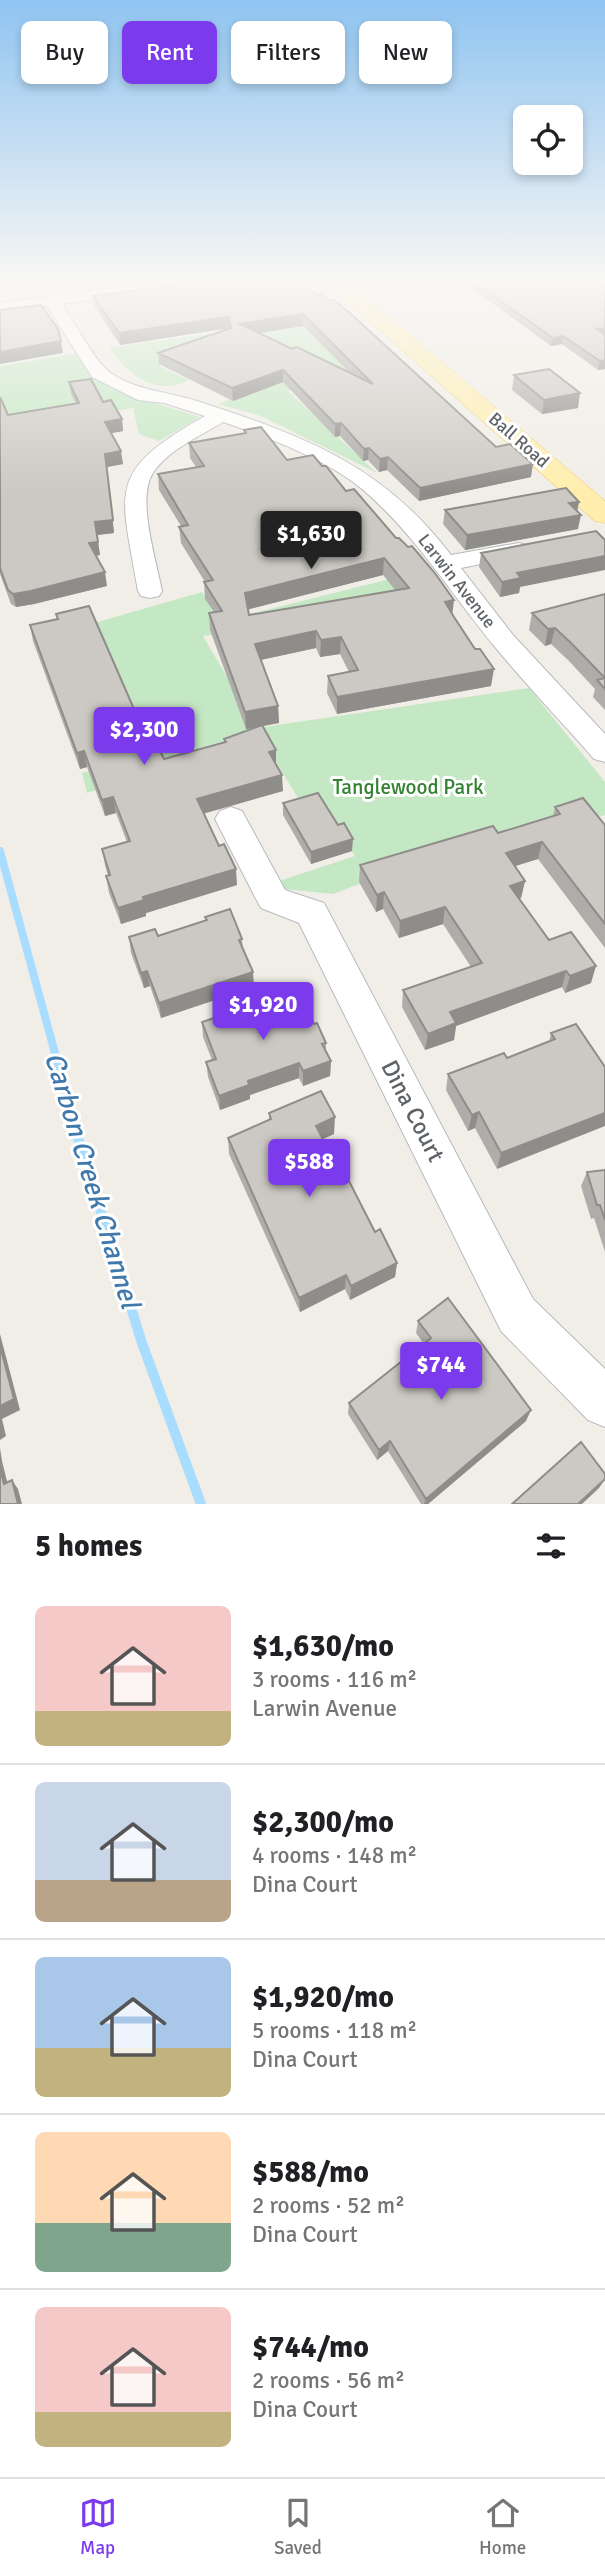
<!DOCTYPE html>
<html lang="en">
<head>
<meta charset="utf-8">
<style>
	body { margin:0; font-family:Signika,sans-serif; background:#f6f6f6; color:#202124; height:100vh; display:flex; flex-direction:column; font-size:26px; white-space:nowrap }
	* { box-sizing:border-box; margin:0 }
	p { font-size:23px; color:#757577 }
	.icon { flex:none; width:38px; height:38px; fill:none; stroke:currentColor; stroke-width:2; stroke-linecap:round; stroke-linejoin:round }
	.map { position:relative; height:1504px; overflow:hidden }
	.panel { display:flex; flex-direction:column; background:#fff; flex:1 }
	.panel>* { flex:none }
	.hud { position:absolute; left:21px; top:21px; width:564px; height:63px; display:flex; gap:14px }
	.controls { position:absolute; left:513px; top:105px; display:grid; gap:14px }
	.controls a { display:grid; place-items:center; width:70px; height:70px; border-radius:10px; background:#fff; box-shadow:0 4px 10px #0003; font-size:35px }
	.price { position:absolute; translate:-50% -60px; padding:0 16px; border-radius:7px; background:#7c3aed; color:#fff; font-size:23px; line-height:46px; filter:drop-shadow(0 2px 4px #0008) }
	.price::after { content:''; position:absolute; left:50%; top:42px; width:21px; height:16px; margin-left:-10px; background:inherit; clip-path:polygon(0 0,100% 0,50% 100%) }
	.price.current { background:#222; color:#fff }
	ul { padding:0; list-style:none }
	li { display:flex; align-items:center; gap:21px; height:175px; padding:0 35px }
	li+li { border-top:2px solid #e0e0e0 }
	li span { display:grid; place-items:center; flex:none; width:196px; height:140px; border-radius:10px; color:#555 }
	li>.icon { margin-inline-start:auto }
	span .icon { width:84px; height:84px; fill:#fffc; stroke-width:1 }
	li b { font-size:30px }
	h2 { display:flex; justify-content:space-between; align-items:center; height:84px; padding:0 35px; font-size:30px }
	.tag { padding:0 24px; border-radius:10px; background:#fff; box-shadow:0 4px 10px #0003; font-size:24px; line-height:63px }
	.tag.current { background:#7c3aed; color:#fff }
	.dock { display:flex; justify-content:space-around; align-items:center; height:98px; border-top:2px solid #e0e0e0; background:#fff; font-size:19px; color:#757577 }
	.dock a { display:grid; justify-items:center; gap:4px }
	.dock .current { color:#7c3aed }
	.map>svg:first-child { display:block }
	.green { fill:#c5e8c4 }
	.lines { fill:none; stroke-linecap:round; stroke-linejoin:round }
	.stream-far1 { stroke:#a9ddff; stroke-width:8 }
	.stream { stroke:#a9ddff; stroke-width:10 }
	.minor-casing { stroke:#b7babe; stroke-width:2 }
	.major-casing { stroke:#f3c35e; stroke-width:1 }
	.minor { fill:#fff; fill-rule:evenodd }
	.major { fill:#ffeeae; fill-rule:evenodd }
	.wall { fill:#afada9; fill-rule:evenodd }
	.shaded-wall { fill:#8f8d89 }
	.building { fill:#ccc9c4; stroke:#8f8d89; stroke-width:2; fill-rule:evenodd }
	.labels { text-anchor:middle; stroke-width:6; stroke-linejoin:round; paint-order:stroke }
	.far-street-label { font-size:18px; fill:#5e6368; stroke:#fff }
	.park-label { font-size:21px; fill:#338233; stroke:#fff }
	.near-street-label { font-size:24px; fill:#5e6368; stroke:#fff }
	.near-water-label { font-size:28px; font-style:italic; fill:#4079ab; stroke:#fff }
</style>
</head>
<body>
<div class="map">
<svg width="605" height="1504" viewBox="0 0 605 1504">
	<rect width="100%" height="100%" fill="#f1eee7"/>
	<path class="green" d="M281,323l5,6 16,-2 55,50 -69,14 89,82 -116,-57 -43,-12 92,-36 -73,-32 -78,30 30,14c-35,16 -58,-3 -80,-32z
		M78,353l14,25 27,14 81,25 -41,24 -20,-7 -6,-26 -120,20 -13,-33v-29z
		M430,569l21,30 -248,37 54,92 272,-40 76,94v33l-243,68 -29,11 -50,-5 -4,-8 76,-25 -37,-52 -14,4 -40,-66 -177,51 -5,-20 76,-18 -64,-132 108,-31 20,29z"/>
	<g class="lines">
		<path class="stream-far1" d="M0,851l77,283"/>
		<path class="stream" d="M76,1132l66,211 59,161"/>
		<defs>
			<path id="minor" d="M147,283h41l-8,5 -118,16c11,16 32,55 45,66 26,21 60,21 90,31 104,34 185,63 254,154l68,-12 8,2 4,5 -4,5 -66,13 52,67 92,99v28l-11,-3c-32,-37 -67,-73 -99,-112 -45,-54 -78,-111 -133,-158 -34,-29 -97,-53 -139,-67 -23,14 -55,28 -70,51 -17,26 4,89 9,118l-3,5 -9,2 -9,-2 -3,-5c-18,-103 -32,-119 67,-175l-41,-13 -26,-3 -46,-23 -45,-71 -47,7v-10z
				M231,807l11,4 43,79 39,13 209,396 72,70v58l-17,-7 -87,-89 -202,-408 -38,-15 -5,-9 -41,-80 5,-8z"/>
			<path id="major" d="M327,283h22l256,218v22l-10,-2z"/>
		</defs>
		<use href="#minor" class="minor-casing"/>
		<use href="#major" class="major-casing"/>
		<use href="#minor" class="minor"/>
		<use href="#major" class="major"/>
	</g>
	<path class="wall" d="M172,283h131l13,12 215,182 -112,24 -32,-31 -8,2 -11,-12 -5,1 -23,-25 -5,1 -52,-55 -50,19 -74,-37 -1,-11 71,-25 -109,17 -25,-38 -2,-11 79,-10zM303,326l46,46 -57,-23 -33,-16z
		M470,283h135v86l-7,1 -36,-26 -11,2 -80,-58v-4z
		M514,375l64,33 -36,6 -30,-24z
		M69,382l34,20 19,17 1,12 -12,2 12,31 -16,3 7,66 -17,2 3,20 -4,1 11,30 -73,18 -18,3 -5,-3 -11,-30v-177l8,18 68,-11 -5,-10z
		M244,430l43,30 165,154 39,72 -154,28 -10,-21 1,-17 21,-4 -9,-18 -20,3 -4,-9 -55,12 17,46 1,17 -16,3 13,24v14l7,27 -79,22 33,72 -91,28v3l-25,8 -12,-31 -3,-17h2l-3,-11 -3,-16 25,-7 -11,-29 -11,3 -18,-49 -7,2 -47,-128 -3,-16 27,-6 -1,-5 85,111 23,34 60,-16v-4l30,-11 -8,1 -36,-99 -1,-17 5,-1 -9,-13 -1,-17h1l-24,-39 -2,-16 2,-1 -22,-36 -1,-16 38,-7 -6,-9 -1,-15 55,-10zM383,575l13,16 -147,24 -1,-6z
		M579,502l-2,9 1,18 -113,21 -22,-26 2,-14z
		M481,553l39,34 -1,6 -19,4 -21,-30z
		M605,594v116l-12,-13 2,-8 -26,-28 -18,-17 -6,2 -16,-16 3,-17z
		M283,803l69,48 -41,13 -28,-49z
		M555,807l50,18v123l-67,-89 -23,7 10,15 -4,17 -2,1 30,41 42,43 -26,10 -3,-6 -106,39 -2,14 -29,10 -23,-43 1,-17 68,-23 -28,-43 -44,14 -16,-29 -7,3 -17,-30 1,-17 138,-32 55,-17z
		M205,917l37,22 1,11 11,37 -93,31 -11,-32 -6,2 -13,-35 -2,-16 29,-1 48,-15z
		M202,1022l112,2 12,19v8l5,10 -1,15 -27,10 -4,-8 -49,17v4l-30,11 -12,-33 -2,-15 6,-2 -9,-23z
		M576,1024l-79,145 -22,-41 -7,3 -22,-41 2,-16 59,-16 42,-16 2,-9z
		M269,1113l65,21 -11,5 19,38 33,55 22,31 -2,14 -45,23 -5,-11 -45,23 -71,-158 -1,-16 41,-18z
		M605,1170v82l-11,-34 -3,1 -10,-33 6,-14z
		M418,1321l108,100 -98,83h-7l-33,-53 -11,9 -29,-46 1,-11 75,-59 -8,-11z"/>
	<path class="shaded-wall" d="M303,314v12l-63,10v-12z
		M229,317v11l-109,17 -1,-12z
		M605,328v8l-8,-7z
		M563,336l-1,8 -11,2 2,-8z
		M61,341l2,12 -63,11v-12z
		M605,360v9l-7,1 2,-9z
		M283,370v12l-50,19 -1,-13z
		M580,393l-2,15 -36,6 2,-14z
		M122,419l1,12 -16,3 -2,-12z
		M341,423l-1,13 -5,1v-13z
		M369,448l-1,12 -5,1 1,-12z
		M121,451l2,13 -16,3 7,66 -17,2 -2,-13 10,-68z
		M388,457l-1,13 -8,2 1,-13z
		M533,464l-2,13 -112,24 1,-13z
		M579,502l-3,14 -7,-13z
		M581,515l-3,14 -113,21 2,-15z
		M98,542l2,13 -8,1 -3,-13z
		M605,556v14l-85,17 -1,6 -19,4 2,-15 15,-9z
		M384,558l-1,17 -137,35 -1,-17z
		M105,572l2,14 -73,18 -18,3 -3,-13z
		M454,600l-2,17 -7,-15z
		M555,628l-4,16 -6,2 3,-17z
		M316,631v17l-61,13v-17z
		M341,637l-1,17 -20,3 1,-17z
		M494,669l-3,17 -154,28v-17z
		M278,706l1,17 -33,6 -1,-17z
		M276,750v16l-7,-14z
		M84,751l3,16 -7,2 -3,-16z
		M282,775l1,16 -84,24 -2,-16z
		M113,797l3,16 -11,3 -3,-16z
		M353,839l-1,12 -41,13v-12z
		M542,842l-4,17 -36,11 4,-17z
		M236,869l1,16 -91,28v3l-25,8 -3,-16 25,-11z
		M525,881l-4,17 -15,5 4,-17z
		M384,892l-1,17 -7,3 1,-17z
		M445,907l-2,17 -44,14 1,-17z
		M596,966l-5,17 -26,10 5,-17z
		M147,971l3,15 -6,2 -3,-15z
		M566,971l-4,16 -106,39 -2,14 -29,10 3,-16 22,-22z
		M253,972l1,15 -93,31 -2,-15z
		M331,1061l-1,15 -27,10v-15z
		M299,1063v15l-49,17v4l-30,11 -1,-14 29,-15z
		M479,1112l-4,16 -7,3 4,-16z
		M605,1113v13l-108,43 4,-16z
		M335,1117l-1,17 -18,8v-16z
		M397,1263l-2,14 -45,23 1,-14z
		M346,1275l-1,14 -45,23 -1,-14z
		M0,1334l20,76 -18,9 4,17 -6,4z
		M531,1410l-5,11 -98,83h-4l2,-5z
		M390,1441l-2,10 -11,9 2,-10z
		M0,1448l2,13 8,32 -6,-9 -4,-15z
		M605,1479l-6,9 -17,16h-4z
		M12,1480l6,9 4,15h-4z"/>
	<path class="building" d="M174,283h129l13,12 5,-1 8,6h5l18,15 144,132 14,-3 23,20 -113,24 -32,-31 -8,2 -11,-11 -5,1 -23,-26 -6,1 -52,-54 -51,18 -74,-35 73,-25 -2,-11 -110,16 -26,-37 83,-11zM303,314l70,70 -76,-37 -5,2 -52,-25z
		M475,283h130v45l-8,1 8,6v25l-5,1 -37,-25 -10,2z
		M41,305l17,24 3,12 -61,11v-42z
		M549,369l31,24 -36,7 -30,-25z
		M91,379l12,23 8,-2 11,19 -17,3 16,29 -16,3 8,66 -18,2 3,20 -9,1 16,29 -74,19 -18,3 -5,-4 -8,-22v-171l8,18 71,-12 -10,-21z
		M261,427l26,33 26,-5 9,11h4l20,25 8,-2 42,49h3l9,9 4,-1 22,26 20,28 -9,2 9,15 21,32h5l14,20 -157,28 -9,-21 30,-6 -17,-33 -20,3 -5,-9 -61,13 23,62 -33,6 -36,-99 13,-2 -18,-29 9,-2 -34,-53 9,-2 -30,-51 46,-8 -15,-23 57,-10 -2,-3zM384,558l25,30 -160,27 -4,-22z
		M566,488l13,14 -10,1 12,12 -114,20 -22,-25z
		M596,531l9,9v16l-88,17 4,5 -19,4 -21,-29z
		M605,594v84l-33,-34 -17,-16 -7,1 -16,-16z
		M89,606l52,119 6,-2 17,36 62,-17 -2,-3 38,-14 14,25 -7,2 13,23 -85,24 22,47 5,-2 12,25 -93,28 1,3 -26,8 -12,-32 4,-1 -8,-26 28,-8 -17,-44 -11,3 -18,-49 -7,2 -47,-128 28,-6 -2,-5z
		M605,678v11l-8,-9z
		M318,793l20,32 6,-2 9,16 -42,13 -28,-49z
		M583,798l22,27v99l-63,-82 -36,11 19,28 -15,5 39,54 22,-8 25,34 -26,10 -4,-5 -116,41 6,11 -28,11 -25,-44 79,-27 -37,-56 -45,14 -16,-29 -7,3 -17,-30 133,-39 5,7 62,-19 -5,-7z
		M230,909l12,30 -3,1 14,32 -94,31 -12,-32 -6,2 -12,-36 26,-8 3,7 49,-16 -2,-3z
		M297,990l17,34 3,-1 9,20 -4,1 9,17 -28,10 -4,-8 -51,18 1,4 -30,11 -13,-34 10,-3 -14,-37z
		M576,1024l29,43v46l-104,40 -22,-41 -7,3 -24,-41 56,-21 3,5 48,-19 -4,-6z
		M321,1091l14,26 -19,9 26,51 4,-2 29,57 5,-3 17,34 -46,23 -5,-11 -47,23 -71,-160 43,-19 -2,-6z
		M605,1170v50l-5,-15h-3l-10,-33z
		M448,1298l83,112 -105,89 -36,-58 -11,9 -30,-47 82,-65 -13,-17z
		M0,1346l14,53 -14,7z
		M581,1442l24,32v5l-27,25h-66z
		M0,1469l4,15 8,-4 6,24h-18z"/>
	<linearGradient id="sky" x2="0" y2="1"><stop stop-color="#8fc4f1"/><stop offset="0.57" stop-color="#f9f7f4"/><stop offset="1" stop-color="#f9f7f4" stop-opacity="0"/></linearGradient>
	<rect width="605" height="493" fill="url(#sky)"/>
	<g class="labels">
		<g class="far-street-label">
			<text transform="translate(519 440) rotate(41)" y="6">Ball Road</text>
			<text transform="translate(457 581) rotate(52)" y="6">Larwin Avenue</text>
		</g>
		<g class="park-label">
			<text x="408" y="794">Tanglewood Park</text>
		</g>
		<g class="near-street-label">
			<text transform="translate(413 1111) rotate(63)" y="8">Dina Court</text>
		</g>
		<g class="near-water-label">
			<text transform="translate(93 1180) rotate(73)" y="10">Carbon Creek Channel</text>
		</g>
	</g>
</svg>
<div class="controls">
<a><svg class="icon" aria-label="locate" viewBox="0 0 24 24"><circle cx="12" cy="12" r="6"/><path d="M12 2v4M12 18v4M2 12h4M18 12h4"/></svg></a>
</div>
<b class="price current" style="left:311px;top:571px">$1,630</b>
<b class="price" style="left:144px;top:767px">$2,300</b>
<b class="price" style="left:263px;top:1042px">$1,920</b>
<b class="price" style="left:309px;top:1199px">$588</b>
<b class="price" style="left:441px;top:1402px">$744</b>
<div class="hud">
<a class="tag">Buy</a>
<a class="tag current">Rent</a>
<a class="tag">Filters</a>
<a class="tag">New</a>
</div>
</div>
<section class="panel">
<h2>5 homes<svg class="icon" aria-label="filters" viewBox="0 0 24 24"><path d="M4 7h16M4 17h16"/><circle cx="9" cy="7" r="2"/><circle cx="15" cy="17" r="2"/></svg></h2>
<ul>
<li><span style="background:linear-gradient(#f6c9c9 75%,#c2b280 0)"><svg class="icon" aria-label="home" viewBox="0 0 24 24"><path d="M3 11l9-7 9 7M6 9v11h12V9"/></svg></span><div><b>$1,630/mo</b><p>3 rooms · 116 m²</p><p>Larwin Avenue</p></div></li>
<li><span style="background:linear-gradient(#c9d6e8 70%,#b9a48a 0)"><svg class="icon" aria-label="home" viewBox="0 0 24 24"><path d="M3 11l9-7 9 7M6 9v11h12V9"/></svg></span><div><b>$2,300/mo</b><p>4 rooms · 148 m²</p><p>Dina Court</p></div></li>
<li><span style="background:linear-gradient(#a9c7e8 65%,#c2b280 0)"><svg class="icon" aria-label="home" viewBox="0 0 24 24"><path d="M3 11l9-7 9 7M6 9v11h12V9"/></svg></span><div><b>$1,920/mo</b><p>5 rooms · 118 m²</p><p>Dina Court</p></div></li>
<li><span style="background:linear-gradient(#ffd9b3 65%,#7fa58c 0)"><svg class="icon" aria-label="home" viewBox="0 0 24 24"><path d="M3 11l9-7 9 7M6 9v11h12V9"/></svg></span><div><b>$588/mo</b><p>2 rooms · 52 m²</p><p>Dina Court</p></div></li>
<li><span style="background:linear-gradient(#f6c9c9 75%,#c2b280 0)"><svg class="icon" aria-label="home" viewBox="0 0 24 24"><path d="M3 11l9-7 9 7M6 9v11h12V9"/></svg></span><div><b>$744/mo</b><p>2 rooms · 56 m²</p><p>Dina Court</p></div></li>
</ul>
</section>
<nav class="dock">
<a class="current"><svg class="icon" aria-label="map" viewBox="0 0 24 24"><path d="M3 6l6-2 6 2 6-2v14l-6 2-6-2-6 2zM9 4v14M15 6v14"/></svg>Map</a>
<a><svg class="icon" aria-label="saved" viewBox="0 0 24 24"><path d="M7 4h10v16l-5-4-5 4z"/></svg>Saved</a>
<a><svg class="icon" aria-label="home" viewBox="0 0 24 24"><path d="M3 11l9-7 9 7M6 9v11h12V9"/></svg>Home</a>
</nav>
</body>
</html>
